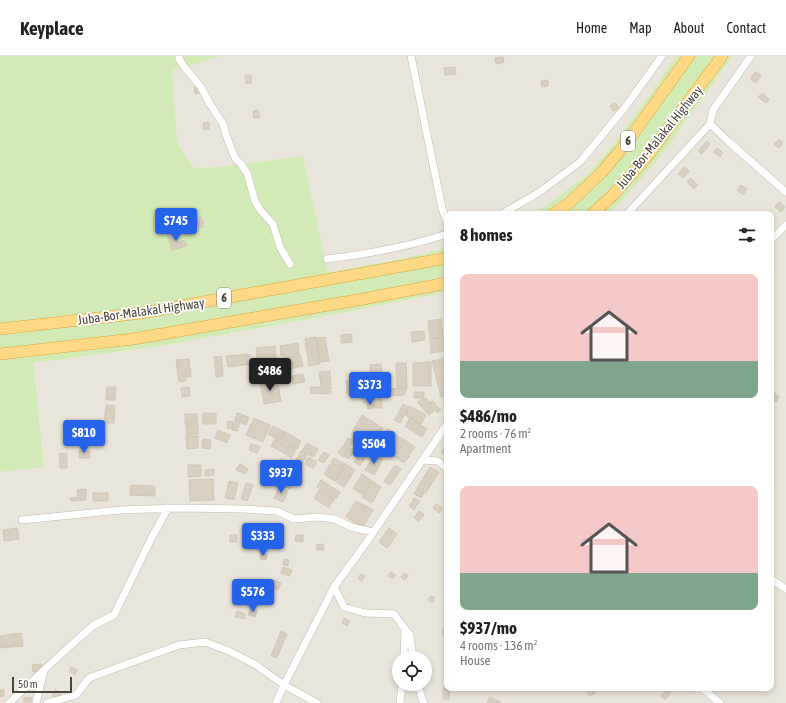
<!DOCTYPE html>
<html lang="en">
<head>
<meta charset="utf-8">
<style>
	body { margin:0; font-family:"Asap Condensed",sans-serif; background:#f6f6f6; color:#222; height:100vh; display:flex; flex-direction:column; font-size:15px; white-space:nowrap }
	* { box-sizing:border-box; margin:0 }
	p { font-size:13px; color:#767676 }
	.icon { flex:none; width:22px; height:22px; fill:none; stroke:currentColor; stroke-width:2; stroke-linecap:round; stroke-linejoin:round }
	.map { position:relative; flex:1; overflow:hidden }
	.details { position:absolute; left:444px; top:155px; width:330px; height:480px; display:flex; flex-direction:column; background:#fff; border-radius:8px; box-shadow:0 2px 6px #0003 }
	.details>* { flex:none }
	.buttons { position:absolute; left:392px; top:595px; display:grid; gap:8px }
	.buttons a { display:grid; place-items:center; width:40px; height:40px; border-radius:50%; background:#fff; box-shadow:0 2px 6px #0003; font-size:20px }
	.scale { position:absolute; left:12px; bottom:10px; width:60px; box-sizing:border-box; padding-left:4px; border:2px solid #4b4439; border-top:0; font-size:11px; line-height:14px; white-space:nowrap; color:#4b4439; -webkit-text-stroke:3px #fff; paint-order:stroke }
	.price { position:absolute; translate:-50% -34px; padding:0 9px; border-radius:4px; background:#2563eb; color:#fff; font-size:13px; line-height:26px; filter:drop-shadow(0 1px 2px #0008) }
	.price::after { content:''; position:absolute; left:50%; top:24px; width:12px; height:9px; margin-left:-6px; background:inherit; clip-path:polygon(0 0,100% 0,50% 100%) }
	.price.current { background:#222; color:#fff }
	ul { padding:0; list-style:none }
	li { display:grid; align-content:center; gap:8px; height:212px; padding:0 16px }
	li span { display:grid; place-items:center; height:124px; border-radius:8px; color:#555 }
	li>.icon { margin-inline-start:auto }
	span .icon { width:72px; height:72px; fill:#fffc; stroke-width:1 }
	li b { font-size:17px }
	h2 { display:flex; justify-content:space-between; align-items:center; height:48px; padding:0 16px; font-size:17px }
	header { display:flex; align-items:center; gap:24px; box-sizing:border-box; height:56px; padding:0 20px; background:#fff; border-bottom:1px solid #e0e0e0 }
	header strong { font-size:19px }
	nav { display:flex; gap:22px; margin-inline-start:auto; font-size:14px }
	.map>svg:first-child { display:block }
	.residential { fill:#eae5da; fill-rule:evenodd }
	.green { fill:#d2eab5 }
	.building { fill:#d8cfc1; stroke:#d3c7b4 }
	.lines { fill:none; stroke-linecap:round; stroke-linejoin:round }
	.minor-casing { stroke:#c2bbae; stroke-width:8 }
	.trunk-casing { stroke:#e0a43c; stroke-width:12 }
	.minor { stroke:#fff; stroke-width:7 }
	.trunk { stroke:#ffd985; stroke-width:11 }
	.labels { text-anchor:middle; stroke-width:3.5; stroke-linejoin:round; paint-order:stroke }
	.shield { fill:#fff; stroke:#817c74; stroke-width:1 }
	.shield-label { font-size:12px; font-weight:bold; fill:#4b4439 }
	.street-label { font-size:13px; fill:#4b4439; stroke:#fff }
</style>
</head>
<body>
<header>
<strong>Keyplace</strong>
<nav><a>Home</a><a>Map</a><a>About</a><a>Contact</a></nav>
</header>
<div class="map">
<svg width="786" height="647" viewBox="0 0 786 647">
	<rect width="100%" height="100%" fill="#f6f3ec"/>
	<path class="residential" d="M222,0h454l-30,44 -34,46 -26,30 -51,37 -88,1v34l-46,11 -73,13 -25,-116 -84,11 -25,1 -17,-26 -6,-71z
		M733,0h53v647h-786v-231l44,-6 -10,-103 127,-17 176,-32 110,-22v396h324v-474h-163l11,-10 41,-47zM399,602h26v26h-26z"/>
	<path class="green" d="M0,0h222l-50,15 5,71 17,26 25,-1 84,-11 25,116 73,-13 46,-11v44l-110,22 -176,32 -127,17 10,104 -44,5z
		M676,0h57l-73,101 -41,47 -11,10h-74l52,-38 26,-30 34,-46z"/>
	<path class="building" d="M503,1l1,5 -8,2 -1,-6z
		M455,11l1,7 -11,1 -1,-7z
		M755,16l6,3 -5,8 -6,-4z
		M251,19l1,8 -6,1 -1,-8z
		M548,24v6l-6,1 -1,-6z
		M194,31h6l1,6 -6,1z
		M762,37l7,6 -3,4 -8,-6z
		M615,47l4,5 -6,3 -3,-5z
		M258,54l2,8h-6l-1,-7z
		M209,66v7l-5,1 -1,-7z
		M779,83l4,3 -4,6 -5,-4z
		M707,85l3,3 -8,10 -4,-3z
		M717,92l6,5 -3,4 -6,-5z
		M684,111l5,4 -6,7 -5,-4z
		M690,122l8,7 -4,4 -7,-7z
		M741,129l6,4 -4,6 -6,-5z
		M779,146l6,5 -4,5 -6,-5z
		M201,161l3,9 -5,2 -3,-9z
		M186,174h5l1,5h-5z
		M174,176l3,11 8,-3 2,6 -15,4 -5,-16z
		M441,263l2,18 -13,1 -2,-17z
		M424,275l1,9 -13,2 -1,-10z
		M352,278v8l-11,1v-8z
		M316,281l4,27 -11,2 -4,-27z
		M325,281l4,24 -9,1 -3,-24z
		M444,282l1,13 -14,2 -1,-14z
		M298,287l1,10 -18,3 -1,-10z
		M275,290l1,12 -18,3 -2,-13z
		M250,298l1,10 -23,3 -2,-11z
		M300,298l3,12 -19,4 -2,-12z
		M221,300l2,20 -7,1 -2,-20z
		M444,302l3,17v20l-6,2 -9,-36z
		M189,303l2,18h-5v4l-7,1 -3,-22z
		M431,306v24h-18v-23z
		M396,307h10l1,25h-10z
		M381,308l1,14 -11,1 -1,-14z
		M330,315l1,14 -10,1 -2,-14z
		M303,318l2,8 -12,2 -1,-8z
		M277,323l4,22 -17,3 -4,-22z
		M346,325h9l1,12 -9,1z
		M107,331h9l-1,13h-9z
		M189,331l1,9 -8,1 -1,-9z
		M310,331h21v7l-20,-1z
		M407,332l-3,7 -15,1 -1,-7z
		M381,334l1,18h-8l-1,-17z
		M362,335h9l1,11 -9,1z
		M414,336h10v6h-10z
		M774,337l5,4 -3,5 -5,-5z
		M426,342l4,4 3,-1 4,4 -5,4 2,2 -5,4 -12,-13z
		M367,347h5l1,5 -5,1z
		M403,348l6,3 -6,10 -5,-4z
		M106,349l9,1 -1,17h-10z
		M410,350l16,9 -5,9 -16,-9z
		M437,350l4,4 -3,3 -4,-3z
		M203,357h13v11h-13z
		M237,357l5,1 -5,17 -5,-1z
		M185,358h12v9l-12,1z
		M398,358l5,4 -3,5 -6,-3z
		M243,359l6,2 -3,8 -6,-3z
		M362,359l21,13 -10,16 -21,-12z
		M254,362l16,7 -7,17 -17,-7z
		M410,362l17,11 -5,8 -17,-11z
		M228,365l5,1 -1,7 -5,-1z
		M186,368h12v10l-11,1z
		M273,370l12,6 -5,8 -12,-6z
		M387,373l6,4 -5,8 -6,-4z
		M218,374l12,5 -3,8 -12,-5z
		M285,376l16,9 -4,8 -16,-9z
		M394,378l5,3 -11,16 -4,-3z
		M186,380h12v12l-11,1z
		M400,381l15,10 -5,7 -15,-10z
		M348,382l5,2 -4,8 -5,-3z
		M203,383l8,1 -1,9 -8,-1z
		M275,383l14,7 -4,8 -14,-8z
		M307,387l11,6 -5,8 -11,-6z
		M251,388l9,3 -3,6 -8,-3z
		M359,388l4,3 -4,7 -5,-3z
		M343,389l5,4 -5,8 -5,-4z
		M394,389l16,11 -6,7 -15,-10z
		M290,390l6,3 -5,9 -5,-4z
		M365,391l5,3 -10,16 -6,-4z
		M445,391l2,1v6l-1,1 -5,-3z
		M349,392l5,3 -5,8 -5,-3z
		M79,395h11v7h-11z
		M301,395l6,4 -5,9 -6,-4z
		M324,396l5,3 -5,8 -6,-3z
		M67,397v15h-7l-1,-14z
		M375,398l8,5 -9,16 -9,-5z
		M308,401l9,5 -4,6 -8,-4z
		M334,402l11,6 -11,17 -10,-7z
		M281,403l7,3 -10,18 -7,-4z
		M240,408l8,5 -3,5 -9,-4z
		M345,408l10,6 -11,17 -9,-6z
		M188,409h13v11l-13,1z
		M395,409l6,4 -11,16 -6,-4z
		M430,411l9,5 -13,21 -9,-5z
		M214,413v6l-9,1v-6z
		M287,417l9,5 -6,11 -9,-4z
		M362,418l9,6 -9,14 -9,-5z
		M213,423l1,21 -24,1 -1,-21z
		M321,424l8,5 -4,7 -8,-5z
		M229,425l9,2 -4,17 -9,-2z
		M371,425l10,6 -9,16 -10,-6z
		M246,427l7,2 -6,16 -6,-2z
		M131,429l24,1v10l-25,-1z
		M330,430l10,6 -4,7 -10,-6z
		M279,431l9,4 -5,11 -9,-4z
		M86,433v7h-8l-1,-6z
		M417,433l7,4 -3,5 -7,-4z
		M319,434l15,9 -5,9 -15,-10z
		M93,437h15v8h-15z
		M86,441v3l-15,1 -1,-3z
		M414,442l6,3 -3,4 -5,-3z
		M356,445l17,9 -10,17 -17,-10z
		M411,447l5,3 -2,4 -5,-4z
		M436,448l6,4 -3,5 -6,-5z
		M419,455l5,3 -5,7 -5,-3z
		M17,472l2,11 -15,2 -1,-11z
		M389,472l8,6 -10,14 -8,-6z
		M230,479h7v7h-7z
		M296,479h7v7l-8,-1z
		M323,488l1,6h-7l-1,-5z
		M260,498h6l1,5 -6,1z
		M284,503l5,1 -1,6 -5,-1z
		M283,511l9,3 -2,6 -9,-3z
		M391,516l5,3 -3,4 -5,-3z
		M404,517l4,2 -3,5 -4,-3z
		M361,518l4,2 -3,5 -4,-3z
		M274,524l7,3 -3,7 -7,-4z
		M431,540l4,2 -3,5 -4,-3z
		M251,552l6,3 -2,6 -7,-2z
		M237,555l8,3 -1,5 -9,-2z
		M344,562l6,3 -3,5 -5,-3z
		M443,572h4v7h-4z
		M281,575l6,3 -10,24 -6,-2z
		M21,577l2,13 -23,2v-12z
		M42,608v7l-9,1 -1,-7z
		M71,611l6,3 -2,5 -6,-3z
		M443,632l7,1 -1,11 -6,-1z
		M592,632l3,5 -5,3 -3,-4z
		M0,634h4v6l-4,1z
		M55,634l6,3 -3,6 -6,-3z
		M667,634l4,3 -6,7 -4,-4z
		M31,641l1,6h-8v-5z
		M490,641l11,5 -1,1h-13z"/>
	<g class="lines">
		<defs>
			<path id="minor" d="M179,0v3l6,9 16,19 9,17 13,20 3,11 9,23 6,6 6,9 8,28 6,10 12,13 7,23 10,17
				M411,0l31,152 5,14
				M710,68l20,19 56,49
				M502,158l36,-21 42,-31 46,-56 36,-50
				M627,158l83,-90 3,-14 38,-54
				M771,184l15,-15
				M327,203c40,-5 81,-12 120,-25
				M423,404l15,1 9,8
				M22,464l99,-10 56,-2 66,1 34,2 17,8 24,-2 17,2 16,8 22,5
				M771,523l15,10
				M334,531l10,20 21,6 29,1 11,15 -1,29
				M405,573l5,6 3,23
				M418,628l4,15 2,4
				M702,632l18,15
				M9,647l35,-33
				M36,647l8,-33 25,-23 25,-22 20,-10 38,-78 16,-29
				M47,647l29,-8 13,-17 90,-33 26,-3 24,9 27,14 28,20 33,18
				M276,647l8,-18 50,-98 32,-44 81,-119
				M400,647l2,-19"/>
			<path id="trunk" d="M553,158l14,-9 35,-33 23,-27 64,-89
				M592,158l20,-18 34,-38 76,-102
				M0,273l142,-16 305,-55
				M0,298l133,-15 230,-40 84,-16"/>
		</defs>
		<use href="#minor" class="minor-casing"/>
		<use href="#trunk" class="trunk-casing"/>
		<use href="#minor" class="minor"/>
		<use href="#trunk" class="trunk"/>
	</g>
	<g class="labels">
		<g class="shield">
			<rect x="621" y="75" width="14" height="20" rx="3"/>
			<rect x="217" y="232" width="14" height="20" rx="3"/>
		</g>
		<g class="shield-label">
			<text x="628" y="89">6</text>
			<text x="224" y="246">6</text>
		</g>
		<g class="street-label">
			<text transform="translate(659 81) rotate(-51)" y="5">Juba-Bor-Malakal Highway</text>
			<text transform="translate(141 255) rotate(-8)" y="5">Juba-Bor-Malakal Highway</text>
		</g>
	</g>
</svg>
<div class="buttons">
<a><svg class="icon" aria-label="locate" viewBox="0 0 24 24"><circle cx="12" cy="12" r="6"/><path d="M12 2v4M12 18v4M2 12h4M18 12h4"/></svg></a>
</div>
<div class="scale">50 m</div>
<b class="price" style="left:176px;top:186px">$745</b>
<b class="price current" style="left:270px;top:336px">$486</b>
<b class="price" style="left:370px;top:350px">$373</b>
<b class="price" style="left:84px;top:398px">$810</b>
<b class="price" style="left:374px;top:409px">$504</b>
<b class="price" style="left:281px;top:438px">$937</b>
<b class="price" style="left:263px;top:501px">$333</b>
<b class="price" style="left:253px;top:557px">$576</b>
<section class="details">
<h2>8 homes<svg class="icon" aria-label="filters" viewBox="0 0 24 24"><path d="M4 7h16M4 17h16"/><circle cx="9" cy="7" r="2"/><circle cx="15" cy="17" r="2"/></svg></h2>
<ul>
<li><span style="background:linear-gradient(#f6c9c9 70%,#7fa58c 0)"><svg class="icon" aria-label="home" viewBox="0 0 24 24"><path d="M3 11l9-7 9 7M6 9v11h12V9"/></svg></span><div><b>$486/mo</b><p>2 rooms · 76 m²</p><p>Apartment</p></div></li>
<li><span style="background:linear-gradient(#f6c9c9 70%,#7fa58c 0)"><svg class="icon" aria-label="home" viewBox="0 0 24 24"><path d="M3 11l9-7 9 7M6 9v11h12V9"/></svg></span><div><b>$937/mo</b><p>4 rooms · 136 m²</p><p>House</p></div></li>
</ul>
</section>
</div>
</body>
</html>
